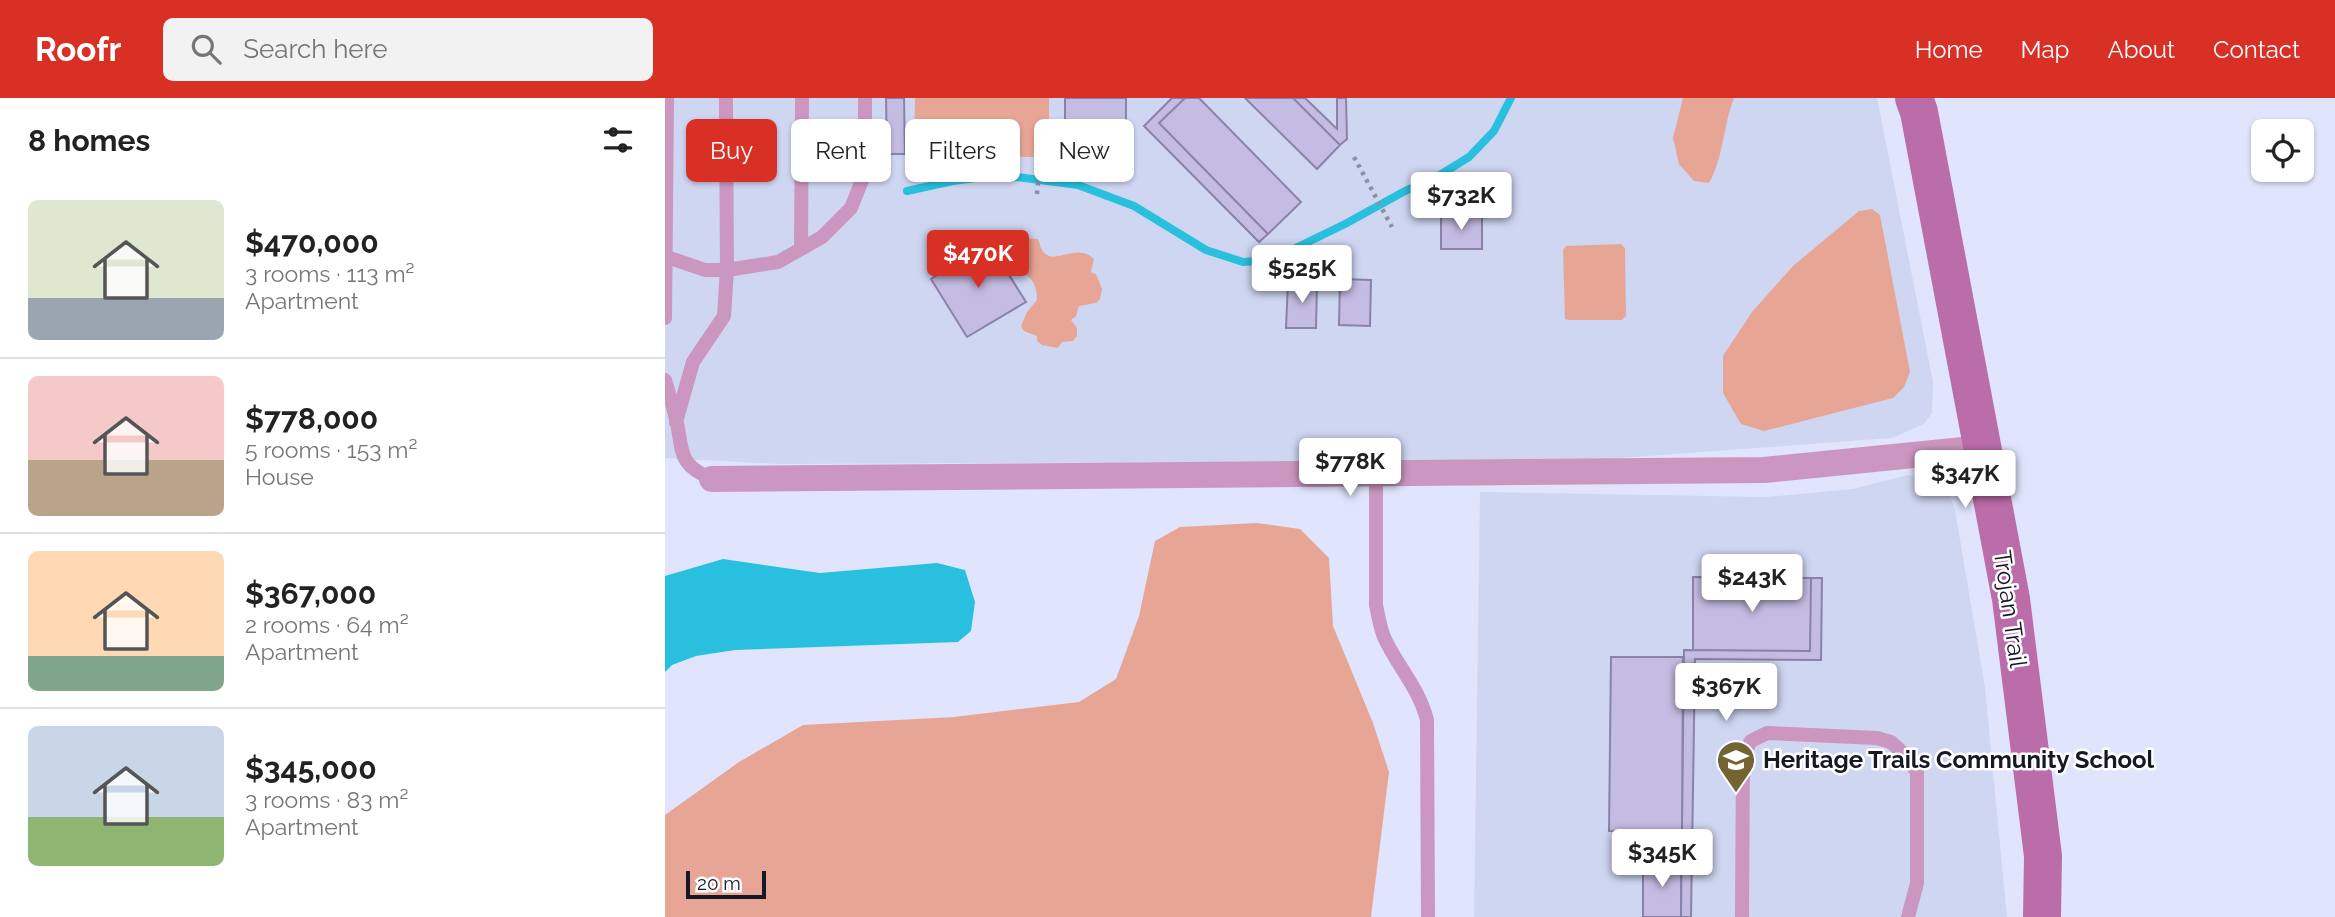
<!DOCTYPE html>
<html lang="en">
<head>
<meta charset="utf-8">
<style>
	body { margin:0; font-family:Raleway,sans-serif; background:#f2f2f2; color:#222; height:100vh; display:flex; flex-direction:column; font-size:26px; white-space:nowrap }
	* { box-sizing:border-box; margin:0 }
	p { font-size:23px; color:#767676 }
	.icon { flex:none; width:38px; height:38px; fill:none; stroke:currentColor; stroke-width:2; stroke-linecap:round; stroke-linejoin:round }
	.map { position:relative; flex:1; overflow:hidden }
	.side { display:flex; flex-direction:column; background:#fff; width:665px }
	.side>* { flex:none }
	.top-card { position:absolute; left:21px; top:21px; width:665px; height:63px; display:flex; gap:14px }
	.buttons { position:absolute; left:1586px; top:21px; display:grid; gap:14px }
	.buttons a { display:grid; place-items:center; width:63px; height:63px; border-radius:10px; background:#fff; box-shadow:0 2px 5px #0004; font-size:35px }
	.scale { position:absolute; left:21px; bottom:18px; width:80px; box-sizing:border-box; padding-left:7px; border:4px solid #161826; border-top:0; font-size:19px; line-height:24px; white-space:nowrap; color:#161826; -webkit-text-stroke:5px #fff; paint-order:stroke }
	.price { position:absolute; translate:-50% -60px; padding:0 16px; border-radius:7px; background:#fff; color:#222; font-size:23px; line-height:46px; filter:drop-shadow(0 2px 4px #0008) }
	.price::after { content:''; position:absolute; left:50%; top:42px; width:21px; height:16px; margin-left:-10px; background:inherit; clip-path:polygon(0 0,100% 0,50% 100%) }
	.price.on { background:#d93025; color:#fff }
	ul { padding:0; list-style:none }
	li { display:flex; align-items:center; gap:21px; height:175px; padding:0 28px }
	li+li { border-top:2px solid #e0e0e0 }
	li span { display:grid; place-items:center; flex:none; width:196px; height:140px; border-radius:10px; color:#555 }
	li>.icon { margin-inline-start:auto }
	span .icon { width:84px; height:84px; fill:#fffc; stroke-width:1 }
	li b { font-size:30px }
	h2 { display:flex; justify-content:space-between; align-items:center; height:84px; padding:0 28px; font-size:30px }
	.tag { padding:0 24px; border-radius:10px; background:#fff; box-shadow:0 2px 5px #0004; font-size:24px; line-height:63px }
	.tag.on { background:#d93025; color:#fff }
	header { display:flex; align-items:center; gap:42px; box-sizing:border-box; height:98px; padding:0 35px; background:#d93025; color:#fff }
	header strong { font-size:33px }
	nav { display:flex; gap:38px; margin-inline-start:auto; font-size:24px }
	.search { width:490px; height:63px; background:#f2f2f2; display:flex; align-items:center; gap:18px; box-sizing:border-box; padding:0 24px; border-radius:10px; color:#767676; font-size:26px }
	main { display:flex; flex:1; min-height:0 }
	.map>svg:first-child { display:block }
	.built { fill:#cfd6f2 }
	.green { fill:#e7a695 }
	.water { fill:#28c0de }
	.lines { fill:none; stroke-linecap:round; stroke-linejoin:round }
	.stream { stroke:#28c0de; stroke-width:8 }
	.building { fill:#c4bce2; stroke:#8b82a7; stroke-width:2 }
	.path { stroke:#8c90a3; stroke-width:4.5; stroke-dasharray:3.5 5; stroke-linecap:butt }
	.lane { stroke:#cb96bf; stroke-width:14 }
	.street { stroke:#cb96bf; stroke-width:26 }
	.secondary { stroke:#bb6daa; stroke-width:38 }
	.labels { text-anchor:middle; stroke-width:5; stroke-linejoin:round; paint-order:stroke }
	.street-label { font-size:24px; fill:#161826; stroke:#fff }
	.poi-label { font-size:24px; font-weight:bold; fill:#161826; stroke:#fff; text-anchor:start }
</style>
</head>
<body>
<header>
<strong>Roofr</strong>
<div class="search"><svg class="icon" aria-label="search" viewBox="0 0 24 24"><circle cx="10" cy="10" r="6"/><path d="M15 15l6 6"/></svg>Search here</div>
<nav><a>Home</a><a>Map</a><a>About</a><a>Contact</a></nav>
</header>
<main>
<section class="side">
<h2>8 homes<svg class="icon" aria-label="filters" viewBox="0 0 24 24"><path d="M4 7h16M4 17h16"/><circle cx="9" cy="7" r="2"/><circle cx="15" cy="17" r="2"/></svg></h2>
<ul>
<li><span style="background:linear-gradient(#dfe7d0 70%,#9aa5b1 0)"><svg class="icon" aria-label="home" viewBox="0 0 24 24"><path d="M3 11l9-7 9 7M6 9v11h12V9"/></svg></span><div><b>$470,000</b><p>3 rooms · 113 m²</p><p>Apartment</p></div></li>
<li><span style="background:linear-gradient(#f6c9c9 60%,#b9a48a 0)"><svg class="icon" aria-label="home" viewBox="0 0 24 24"><path d="M3 11l9-7 9 7M6 9v11h12V9"/></svg></span><div><b>$778,000</b><p>5 rooms · 153 m²</p><p>House</p></div></li>
<li><span style="background:linear-gradient(#ffd9b3 75%,#7fa58c 0)"><svg class="icon" aria-label="home" viewBox="0 0 24 24"><path d="M3 11l9-7 9 7M6 9v11h12V9"/></svg></span><div><b>$367,000</b><p>2 rooms · 64 m²</p><p>Apartment</p></div></li>
<li><span style="background:linear-gradient(#c9d6e8 65%,#8fb573 0)"><svg class="icon" aria-label="home" viewBox="0 0 24 24"><path d="M3 11l9-7 9 7M6 9v11h12V9"/></svg></span><div><b>$345,000</b><p>3 rooms · 83 m²</p><p>Apartment</p></div></li>
</ul>
</section>
<div class="map">
<svg width="1670" height="819" viewBox="0 0 1670 819">
	<rect width="100%" height="100%" fill="#e0e5fd"/>
	<path class="built" d="M0,0h1212l56,284 -1,31 -8,11 -32,14 -312,23 -802,3 -113,-6z
		M1242,377l39,9 9,26 30,178 22,229h-533l6,-425 286,5 87,-8z"/>
	<path class="green" d="M250,0h134v59h-135z
		M1018,0h51c-11,28 -10,58 -25,85l-15,-2 -15,-17 -6,-26z
		M1207,111l8,6 30,157 -6,15 -11,11 -129,33 -23,-7 -18,-31v-37l29,-44 41,-46 66,-55z
		M359,140l14,1c2,4 2,8 4,11 11,18 34,-9 52,9l-3,12 1,2 4,1 6,15 -2,10 -4,4 -17,3 -3,10 -5,4 6,8v8l-4,5 -11,1 -4,6 -16,-3 -5,-4v-5l-13,-5 -3,-5 6,-14 10,-12c0,-33 -22,-18 -22,-43l7,-6z
		M956,146l4,4 1,68 -4,4h-53l-4,-1 -2,-69 3,-4z
		M592,425l43,6 29,29 4,68 40,97 16,49 -18,145h-706v-102l74,-53 64,-37 151,-8 125,-15 37,-23 23,-63 16,-75 25,-14z"/>
	<path class="water" d="M58,461l97,14 117,-10 28,7 10,32 -4,29 -13,11 -223,8 -39,6 -24,9 -7,7v-96z"/>
	<g class="lines">
		<path class="stream" d="M242,93l46,-10 22,-3 42,-1 61,8 56,21 72,44 37,12 28,-2 74,-36 60,-33 30,-13 34,-21 25,-26 17,-33"/>
	</g>
	<path class="building" d="M221,0h18l1,56h-18z
		M400,0h61v37h-61z
		M507,0h13l-26,25 109,111 -9,8 -115,-116z
		M520,0h14l102,104 -33,32 -109,-111z
		M580,0h48l47,47 -23,24z
		M628,0h12l32,31v-31h9l1,41 -7,6z
		M776,116h41v35h-41z
		M324,145l37,59 -59,35 -36,-58z
		M675,181l31,1 -1,46 -31,-1z
		M623,184l29,1 -1,45h-30z
		M1028,479l118,1 -1,73 -117,-1z
		M1146,480h11l-1,82 -126,-1 -4,258h-10l3,-267 126,1z
		M946,559h72l-1,175 -73,-1z
		M978,763l38,2v54h-38z"/>
	<g class="lines">
		<path class="path" d="M689,59l38,70
			M372,96l2,-25"/>
		<path class="lane" d="M136,150l1,-150
			M2,159l38,13h22l51,-8 44,-25 29,-29 14,-35v-75
			M0,220l2,-220
			M0,282c4,14 9,29 12,43 6,31 2,42 35,56
			M11,324l17,-60 31,-46 3,-46 -1,-172
			M711,376v131c2,10 4,22 8,32 13,29 35,51 43,83l1,197
			M1077,819l1,-162 8,-14 16,-8 110,5 14,4 13,12 13,18v111l-9,34"/>
		<path class="street" d="M47,381l1052,-9 219,-22"/>
		<path class="secondary" d="M1249,0l5,14 92,487 32,257 -1,61"/>
	</g>
	<defs>
		<symbol id="school-pin" viewBox="-11 -11 22 30"><path d="M0 17L-7.5 6A9.5 9.5 0 1 1 7.5 6Z" fill="#726532" stroke="#fff"/><path d="M0-5L7-2L0 1L-7-2ZM-4 1L0 2.5L4 1V4Q0 6-4 4Z" fill="#fff"/></symbol>
	</defs>
	<g fill-rule="evenodd">
		<use href="#school-pin" x="1049" y="640" width="44" height="60"/>
	</g>
	<g class="labels">
		<g class="street-label">
			<text transform="translate(1345 511) rotate(82)" y="8">Trojan Trail</text>
		</g>
		<g class="poi-label">
			<text x="1098" y="670">Heritage Trails Community School</text>
		</g>
	</g>
</svg>
<div class="buttons">
<a><svg class="icon" aria-label="locate" viewBox="0 0 24 24"><circle cx="12" cy="12" r="6"/><path d="M12 2v4M12 18v4M2 12h4M18 12h4"/></svg></a>
</div>
<div class="scale">20 m</div>
<b class="price" style="left:796px;top:134px">$732K</b>
<b class="price on" style="left:313px;top:192px">$470K</b>
<b class="price" style="left:637px;top:207px">$525K</b>
<b class="price" style="left:685px;top:400px">$778K</b>
<b class="price" style="left:1300px;top:412px">$347K</b>
<b class="price" style="left:1087px;top:516px">$243K</b>
<b class="price" style="left:1061px;top:625px">$367K</b>
<b class="price" style="left:997px;top:791px">$345K</b>
<div class="top-card">
<a class="tag on">Buy</a>
<a class="tag">Rent</a>
<a class="tag">Filters</a>
<a class="tag">New</a>
</div>
</div>
</main>
</body>
</html>
